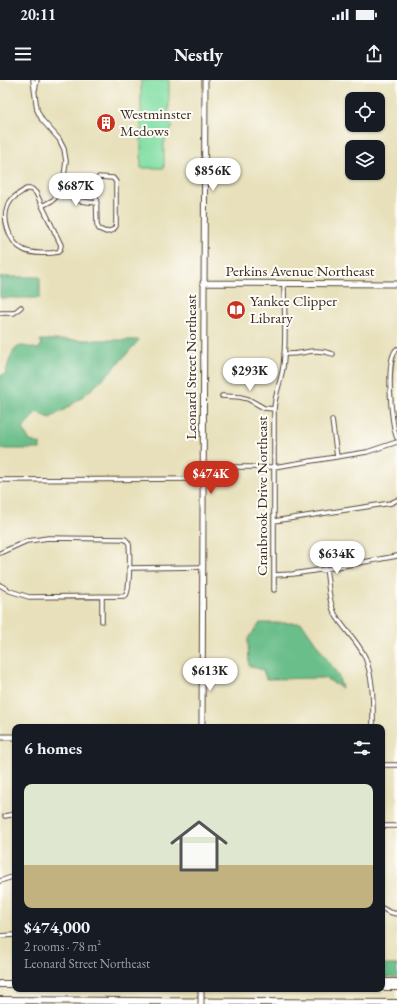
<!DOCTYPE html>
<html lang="en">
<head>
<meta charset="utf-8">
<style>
	body { margin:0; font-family:"EB Garamond",serif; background:#242831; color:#f1f3f6; height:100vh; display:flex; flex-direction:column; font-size:15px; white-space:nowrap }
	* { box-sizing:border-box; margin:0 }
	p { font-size:13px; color:#9ea1a6 }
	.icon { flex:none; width:22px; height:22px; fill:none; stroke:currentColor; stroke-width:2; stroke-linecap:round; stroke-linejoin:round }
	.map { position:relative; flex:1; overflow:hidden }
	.drawer { position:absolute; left:12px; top:644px; width:373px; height:268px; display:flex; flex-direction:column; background:#171b24; border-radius:8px; box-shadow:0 1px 3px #0004 }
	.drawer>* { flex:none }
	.fabs { position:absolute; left:345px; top:12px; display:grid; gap:8px }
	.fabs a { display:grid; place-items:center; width:40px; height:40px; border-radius:8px; background:#171b24; box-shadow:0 1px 3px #0004; font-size:20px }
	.price { position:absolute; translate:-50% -34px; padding:0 9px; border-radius:14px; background:#fff; color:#222; font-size:13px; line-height:26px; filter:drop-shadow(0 1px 2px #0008) }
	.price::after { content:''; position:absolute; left:50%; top:24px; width:12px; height:9px; margin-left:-6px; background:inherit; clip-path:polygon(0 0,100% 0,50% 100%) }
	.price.current { background:#c8321e; color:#fff }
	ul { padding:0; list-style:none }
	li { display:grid; align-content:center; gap:8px; height:212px; padding:0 12px }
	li+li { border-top:1px solid #363941 }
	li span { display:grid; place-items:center; height:124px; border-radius:8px; color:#555 }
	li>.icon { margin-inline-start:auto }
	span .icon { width:72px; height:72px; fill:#fffc; stroke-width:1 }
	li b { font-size:17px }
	h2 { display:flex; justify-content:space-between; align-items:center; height:48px; padding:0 12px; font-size:17px }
	.status { display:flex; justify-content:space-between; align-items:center; height:28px; padding:0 20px; background:#171b24; direction:ltr }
	.status svg { height:11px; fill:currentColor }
	header { display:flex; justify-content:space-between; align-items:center; height:52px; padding:0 12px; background:#171b24; font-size:18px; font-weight:800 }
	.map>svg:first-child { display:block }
	.green { fill:#84dfa5; stroke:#608462 }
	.forest { fill:#6bbe8a; stroke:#537454 }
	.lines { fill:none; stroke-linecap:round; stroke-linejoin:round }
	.street-casing { stroke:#554535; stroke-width:5.5 }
	.secondary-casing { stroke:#554535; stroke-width:7 }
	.highway-casing { stroke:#554535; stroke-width:8 }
	.street { stroke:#fff; stroke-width:3.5 }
	.secondary { stroke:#fff; stroke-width:5 }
	.highway { stroke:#fff; stroke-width:6 }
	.secondary-bridge-casing { stroke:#554535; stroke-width:7; stroke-linecap:butt }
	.secondary-bridge { stroke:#fff; stroke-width:5 }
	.labels { text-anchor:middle; stroke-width:4; stroke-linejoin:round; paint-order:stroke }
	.poi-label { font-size:15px; fill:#3b2a1e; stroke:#fdfcf7; text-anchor:start }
	.street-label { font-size:15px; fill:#3b2a1e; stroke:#fdfcf7 }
</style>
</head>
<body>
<div class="status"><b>20:11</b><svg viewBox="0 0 49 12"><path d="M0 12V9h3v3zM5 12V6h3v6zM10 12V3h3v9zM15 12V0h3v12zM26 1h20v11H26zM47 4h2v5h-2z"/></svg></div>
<header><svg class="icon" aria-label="menu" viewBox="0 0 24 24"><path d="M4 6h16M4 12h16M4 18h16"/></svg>Nestly<svg class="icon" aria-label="share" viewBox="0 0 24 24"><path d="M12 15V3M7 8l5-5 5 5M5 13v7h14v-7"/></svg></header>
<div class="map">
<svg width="397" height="924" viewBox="0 0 397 924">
	<rect width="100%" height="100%" fill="#fdfcf7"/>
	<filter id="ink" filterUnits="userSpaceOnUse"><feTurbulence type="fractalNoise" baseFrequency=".025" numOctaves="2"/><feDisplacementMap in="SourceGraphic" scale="8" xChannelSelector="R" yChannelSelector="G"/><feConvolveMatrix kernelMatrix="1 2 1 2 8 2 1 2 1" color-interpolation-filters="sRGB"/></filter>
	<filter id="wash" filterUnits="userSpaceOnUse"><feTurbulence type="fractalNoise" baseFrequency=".012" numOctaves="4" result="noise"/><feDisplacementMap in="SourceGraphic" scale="16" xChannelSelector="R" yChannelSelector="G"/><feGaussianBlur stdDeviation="0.9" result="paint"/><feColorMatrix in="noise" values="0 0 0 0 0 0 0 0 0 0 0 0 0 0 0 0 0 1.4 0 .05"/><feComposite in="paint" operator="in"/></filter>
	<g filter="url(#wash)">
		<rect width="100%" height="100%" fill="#e7e0ba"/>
		<path class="green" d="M141,0h28v41l4,5 -9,17v25h-23z"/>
		<path class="forest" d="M0,197h40v21h-40z
			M40,260h99c-26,30 -53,59 -89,78l-14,-6 -13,17 7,12 10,3v5h-40v-73l5,-2c4,-9 5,-26 16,-28 5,0 12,2 17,3l4,-5z
			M260,543h42l36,52 4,13 -17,-10 -59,1 -3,-9 -14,-4 -1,-27z
			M382,885h15v13l-15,-1z"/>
	</g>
	<g filter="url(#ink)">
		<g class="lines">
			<defs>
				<path id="street" d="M33,0l4,30 5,10 17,19 5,10 2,12 -3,24 -2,7 -8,8 -11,6
					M35,10l2,-10
					M99,97l14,1 3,4v44l-3,4 -7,2 -7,-3 -2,-4 -1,-43z
					M26,109h6l4,4 25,52 -1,5 -2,2c-8,2 -26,2 -34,-2 -15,-7 -24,-33 -14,-48 3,-6 11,-9 16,-13z
					M61,112l19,9 17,2
					M0,233h14l7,-6
					M397,269c-12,9 -6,76 0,89
					M284,274c21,1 27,-7 49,0
					M222,316l18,1 8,2 16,9 10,1
					M332,340l5,37
					M203,387h71l93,-15 30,-10
					M0,400l203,-1
					M274,441l117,-18 6,-3
					M0,473l27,-12 8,-1 13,-2 77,1c2,2 3,2 4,5 1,8 1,46 -3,51l-2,1 -95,1 -19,-6 -10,-6
					M129,488l74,-1
					M326,489c3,15 2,32 9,45 9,16 23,27 30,43 9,23 8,46 8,70
					M274,495l19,-1 33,-5 71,-13
					M274,510v-181c1,-15 7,-28 9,-42 4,-27 1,-57 1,-84
					M102,541v-24
					M382,685h15
					M5,736l10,-2
					M382,746h15
					M0,801l15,-5
					M382,828l7,4 8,2
					M0,856l15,-1"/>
				<path id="secondary" d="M203,203l194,1
					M202,647l3,-647
					M0,657h15"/>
				<path id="highway" d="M382,902h15
					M0,904h15
					M382,907h15
					M0,920l397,3"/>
			</defs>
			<use href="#street" class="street-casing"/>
			<use href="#secondary" class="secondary-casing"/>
			<use href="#highway" class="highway-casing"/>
			<use href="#street" class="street"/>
			<use href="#secondary" class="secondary"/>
			<use href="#highway" class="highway"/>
			<defs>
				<path id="secondary-bridge" d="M201,924v-15"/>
			</defs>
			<use href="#secondary-bridge" class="secondary-bridge-casing"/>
			<use href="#secondary-bridge" class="secondary-bridge"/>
		</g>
	</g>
	<defs>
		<symbol id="building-disc" viewBox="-11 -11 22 22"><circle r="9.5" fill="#c8321e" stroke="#fdfcf7"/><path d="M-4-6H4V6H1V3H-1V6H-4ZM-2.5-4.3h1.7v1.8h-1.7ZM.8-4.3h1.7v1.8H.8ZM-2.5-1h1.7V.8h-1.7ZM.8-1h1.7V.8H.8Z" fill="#fff"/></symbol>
		<symbol id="library-disc" viewBox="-11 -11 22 22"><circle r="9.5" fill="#c8321e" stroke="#fdfcf7"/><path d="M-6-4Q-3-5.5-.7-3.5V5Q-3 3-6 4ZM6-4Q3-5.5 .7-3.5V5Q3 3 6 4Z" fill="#fff"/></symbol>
	</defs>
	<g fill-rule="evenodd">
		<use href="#building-disc" x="95" y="32" width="22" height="22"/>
		<use href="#library-disc" x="225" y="219" width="22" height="22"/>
	</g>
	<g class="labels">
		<g class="poi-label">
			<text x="120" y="39">Westminster<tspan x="120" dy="17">Medows</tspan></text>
			<text x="250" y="226">Yankee Clipper<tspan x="250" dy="17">Library</tspan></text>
		</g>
		<g class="street-label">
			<text x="300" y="196">Perkins Avenue Northeast</text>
			<text transform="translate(191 287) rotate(-90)" y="5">Leonard Street Northeast</text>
			<text transform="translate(262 416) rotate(-90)" y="5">Cranbrook Drive Northeast</text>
		</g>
	</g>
</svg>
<div class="fabs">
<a><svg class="icon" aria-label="locate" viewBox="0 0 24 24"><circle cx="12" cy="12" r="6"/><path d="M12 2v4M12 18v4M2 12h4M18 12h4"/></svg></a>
<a><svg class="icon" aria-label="layers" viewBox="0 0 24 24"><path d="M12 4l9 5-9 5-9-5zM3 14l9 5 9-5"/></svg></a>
</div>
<b class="price" style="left:213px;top:112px">$856K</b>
<b class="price" style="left:76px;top:127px">$687K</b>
<b class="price" style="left:250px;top:312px">$293K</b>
<b class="price current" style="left:211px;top:415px">$474K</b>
<b class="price" style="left:337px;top:495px">$634K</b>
<b class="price" style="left:210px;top:612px">$613K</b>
<section class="drawer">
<h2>6 homes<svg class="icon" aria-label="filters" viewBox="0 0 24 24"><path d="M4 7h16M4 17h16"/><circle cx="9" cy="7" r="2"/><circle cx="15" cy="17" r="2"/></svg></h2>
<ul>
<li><span style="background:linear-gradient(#dfe7d0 65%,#c2b280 0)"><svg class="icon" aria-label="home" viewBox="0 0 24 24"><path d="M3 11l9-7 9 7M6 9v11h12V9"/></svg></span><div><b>$474,000</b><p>2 rooms · 78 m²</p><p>Leonard Street Northeast</p></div></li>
</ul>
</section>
</div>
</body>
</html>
